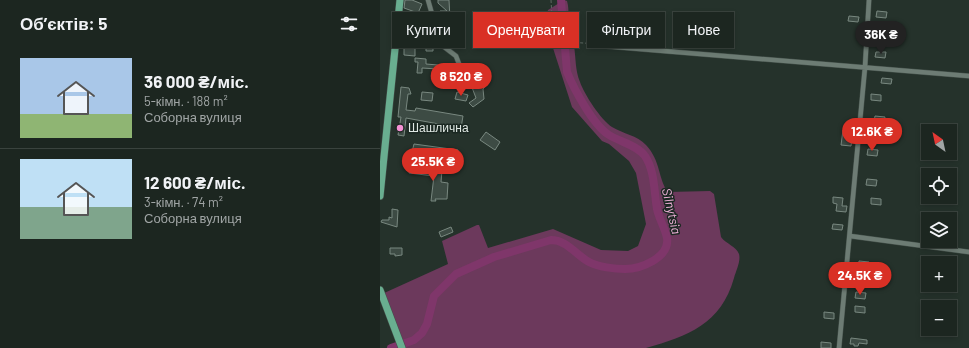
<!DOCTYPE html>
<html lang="uk">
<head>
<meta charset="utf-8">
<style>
	body { margin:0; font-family:Barlow,sans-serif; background:#29322d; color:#f1f3f6; height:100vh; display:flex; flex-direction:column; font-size:15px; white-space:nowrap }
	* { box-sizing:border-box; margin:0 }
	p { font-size:13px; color:#a0a5a5 }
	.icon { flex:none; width:22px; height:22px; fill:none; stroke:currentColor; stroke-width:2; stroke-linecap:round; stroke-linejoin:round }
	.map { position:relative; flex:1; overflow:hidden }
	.details { display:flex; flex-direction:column; background:#1c2620; width:380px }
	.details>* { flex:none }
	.hud { position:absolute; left:12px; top:12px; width:380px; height:36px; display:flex; gap:8px }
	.needle { width:26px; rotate:327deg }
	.fabs { position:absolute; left:541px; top:124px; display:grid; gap:8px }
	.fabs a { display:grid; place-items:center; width:36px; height:36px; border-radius:0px; background:#1c2620; box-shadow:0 2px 6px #0003,0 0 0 1px #3a433e; font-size:20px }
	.price { position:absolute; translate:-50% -34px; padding:0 9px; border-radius:14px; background:#d93025; color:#fff; font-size:13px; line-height:26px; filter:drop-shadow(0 1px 2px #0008) }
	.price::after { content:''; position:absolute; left:50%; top:24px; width:12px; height:9px; margin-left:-6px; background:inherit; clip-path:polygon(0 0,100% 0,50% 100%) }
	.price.on { background:#222; color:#fff }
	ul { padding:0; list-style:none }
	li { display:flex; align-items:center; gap:12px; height:100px; padding:0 20px }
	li+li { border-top:1px solid #3a433e }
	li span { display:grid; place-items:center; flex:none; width:112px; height:80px; border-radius:0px; color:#555 }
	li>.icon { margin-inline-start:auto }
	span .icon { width:48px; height:48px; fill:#fffc; stroke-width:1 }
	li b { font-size:17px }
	h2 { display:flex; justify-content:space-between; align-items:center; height:48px; padding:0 20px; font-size:17px }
	.pill { padding:0 14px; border-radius:0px; background:#1c2620; box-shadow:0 2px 6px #0003,0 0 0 1px #3a433e; font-size:14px; line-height:36px }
	.pill.on { background:#d93025; color:#fff }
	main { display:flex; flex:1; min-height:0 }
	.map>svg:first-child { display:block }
	.green { fill:#6c395c }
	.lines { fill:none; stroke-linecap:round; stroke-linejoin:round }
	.river { stroke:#7f366a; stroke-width:8 }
	.building { fill:#3d4b44; stroke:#798880 }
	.minor-casing { stroke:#44504a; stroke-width:5.5 }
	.primary-casing { stroke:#44504a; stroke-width:8 }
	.path { stroke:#5e6963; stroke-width:1; stroke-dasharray:3 2; stroke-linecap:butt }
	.minor { stroke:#6d7c74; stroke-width:4.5 }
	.primary { stroke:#69ae90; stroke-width:7 }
	.poi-dot { fill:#f491d4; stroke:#1b2822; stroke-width:1.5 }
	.labels { text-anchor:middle; stroke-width:3; stroke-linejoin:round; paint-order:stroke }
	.poi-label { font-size:12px; fill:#e0e8e4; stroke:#1b2822; text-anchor:start }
	.water-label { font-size:13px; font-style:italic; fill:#f4b4dd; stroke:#1b2822 }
</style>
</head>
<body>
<main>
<section class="details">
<h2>Об’єктів: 5<svg class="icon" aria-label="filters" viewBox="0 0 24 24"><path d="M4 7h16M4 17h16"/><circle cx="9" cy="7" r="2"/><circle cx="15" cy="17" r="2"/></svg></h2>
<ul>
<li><span style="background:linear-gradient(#a9c7e8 70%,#8fb573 0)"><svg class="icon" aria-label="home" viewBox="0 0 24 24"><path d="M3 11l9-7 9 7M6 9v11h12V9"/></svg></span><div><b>36 000 ₴/міс.</b><p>5-кімн. · 188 m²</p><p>Соборна вулиця</p></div></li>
<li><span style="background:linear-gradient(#bfe0f5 60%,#7fa58c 0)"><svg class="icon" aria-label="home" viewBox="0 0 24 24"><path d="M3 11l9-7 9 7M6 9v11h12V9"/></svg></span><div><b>12 600 ₴/міс.</b><p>3-кімн. · 74 m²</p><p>Соборна вулиця</p></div></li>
</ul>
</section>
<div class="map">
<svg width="589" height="348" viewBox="0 0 589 348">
	<rect width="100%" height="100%" fill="#25322b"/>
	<path class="green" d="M184,0l3,1c3,10 0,20 3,30 1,5 3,9 4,15 2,12 1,24 6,36 4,12 21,38 32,45 11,7 25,8 34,18 15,16 12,34 22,47l42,-1 4,3 7,43c5,7 15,9 18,17 2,7 -3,17 -5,24 -13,46 -46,58 -88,70h-244l-20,-54 66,-30 -6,-23 35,-16h2l9,23 65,-19 48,21 27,1 10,-5 8,-22 -10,-51 -7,-12 -20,-17 -7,-3 -30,-34 -20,-62 -5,-32 1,-3z"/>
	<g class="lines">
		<path class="river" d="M11,348l23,-8 8,-7 5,-9 7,-28 22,-22 38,-17 57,-17c16,0 25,15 38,22 9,5 26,7 36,7 15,0 45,-11 42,-31 -2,-10 -8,-19 -10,-29 -3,-17 -2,-38 -12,-53 -8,-11 -25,-14 -36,-21 -16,-10 -35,-46 -42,-63l-6,-72"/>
	</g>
	<path class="building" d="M25,0h7l10,4 -4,9 -14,-5z
		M58,0h11l1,19h-3v2l-6,-2 -1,-8h7l-9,-8z
		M497,11l10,1 -1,6 -10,-1z
		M24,14h9l-2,4h-3l5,17 -5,2 -5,-17z
		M469,16l10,1 -1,5 -10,-1z
		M60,26h6l2,5 9,-3 1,4 -8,2h-13v-7l3,1z
		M497,30l10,1 -1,6 -10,-1z
		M27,41l8,1v14l-11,-1v-11z
		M46,44h7v7h-7z
		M496,52h10l-1,6 -10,-1z
		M35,58l11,1v5l12,1v4l-16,-1v5h-5l1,-11h-3z
		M91,66l14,21 -2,2 1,10 -11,8 -4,-4 7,-5 -11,-29z
		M502,78l10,1 -1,5 -10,-1z
		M21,87l8,1 2,6h-3l-2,16 9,1 1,-3 47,8 -2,12 -55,-10 -2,18 -6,-1 3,-18h-3z
		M42,92l11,1 -1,8 -11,-1z
		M77,92l11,3 -2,6 -11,-2z
		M491,94l10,1v6l-10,-1z
		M495,116l10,1 -1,6 -10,-1z
		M463,130l10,1 -2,15 -10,-1z
		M106,132l14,10 -5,8 -15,-10z
		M34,144l44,6 -1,8 -45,-6z
		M488,149l10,1 -1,6 -10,-1z
		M30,166l32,4 -1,12 7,1 -1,16h-12l1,2h-5l3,-25 -25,-3z
		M487,179l10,1 -1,6 -10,-1z
		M453,197l10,1 -1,8h5l-1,6 -10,-1 1,-7 -4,-1z
		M491,198l10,1v6l-10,-1z
		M12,209l6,1 -1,17 -16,-5 1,-2h7v-3l3,1z
		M453,224l10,1 -1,5 -10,-1z
		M71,227l2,5 -12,5 -2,-5z
		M10,248h12v7l-7,1v-2h-5z
		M479,261l10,1 -3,19 -9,-1z
		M476,292l10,1 -1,6 -10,-1z
		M475,306l10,1v6l-10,-1z
		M444,312l10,1v6l-10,-1z
		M471,338l16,2v4l-8,-1 -1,3h-4v-2h-4z
		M441,342l10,1v5h-10z"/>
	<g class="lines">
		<defs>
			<path id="minor" d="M48,0l4,14v16l3,10 21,16 11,29
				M223,46l366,30
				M470,236l119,16
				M459,348l26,-281 4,-67"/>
			<path id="primary" d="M0,196l20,-196
				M0,290l22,58"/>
		</defs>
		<use href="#minor" class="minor-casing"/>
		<use href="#primary" class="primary-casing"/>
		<path class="path" d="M171,0l2,34 2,5 12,3 32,2"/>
		<use href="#minor" class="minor"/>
		<use href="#primary" class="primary"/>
	</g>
	<circle class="poi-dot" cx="20" cy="128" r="4"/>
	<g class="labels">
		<g class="poi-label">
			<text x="28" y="132">Шашлична</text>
		</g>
		<g class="water-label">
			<text transform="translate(292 211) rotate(77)" y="5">Silnytsia</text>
		</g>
	</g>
</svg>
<div class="fabs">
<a><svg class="needle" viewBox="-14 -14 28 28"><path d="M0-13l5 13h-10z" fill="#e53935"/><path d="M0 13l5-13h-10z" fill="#a0a5a5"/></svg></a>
<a><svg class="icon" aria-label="locate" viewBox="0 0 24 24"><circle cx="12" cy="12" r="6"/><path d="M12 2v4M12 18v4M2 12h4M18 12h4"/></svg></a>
<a><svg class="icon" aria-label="layers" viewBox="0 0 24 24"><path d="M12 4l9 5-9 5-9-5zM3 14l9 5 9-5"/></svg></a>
<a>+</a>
<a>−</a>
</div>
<b class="price on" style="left:501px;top:55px">36K ₴</b>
<b class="price" style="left:81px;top:97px">8 520 ₴</b>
<b class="price" style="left:492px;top:152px">12.6K ₴</b>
<b class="price" style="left:53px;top:182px">25.5K ₴</b>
<b class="price" style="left:480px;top:296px">24.5K ₴</b>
<div class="hud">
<a class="pill">Купити</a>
<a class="pill on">Орендувати</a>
<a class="pill">Фільтри</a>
<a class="pill">Нове</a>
</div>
</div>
</main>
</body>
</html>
